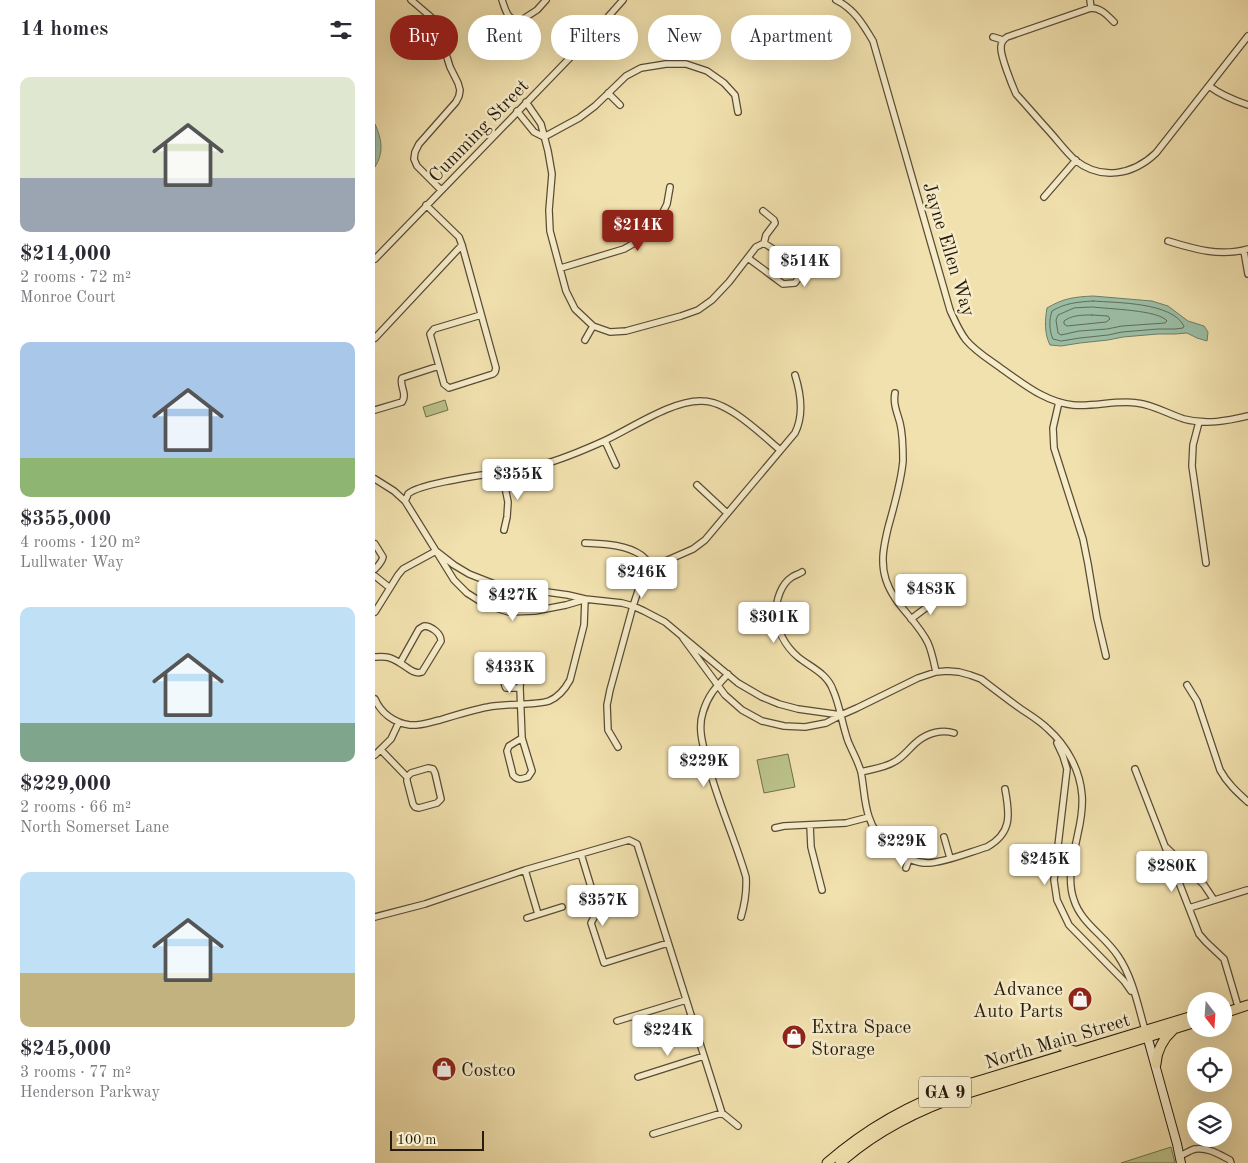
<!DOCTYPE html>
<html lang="en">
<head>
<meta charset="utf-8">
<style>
	body { margin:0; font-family:"Old Standard TT",serif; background:#f2f2f3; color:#2b2b33; height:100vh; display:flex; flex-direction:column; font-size:19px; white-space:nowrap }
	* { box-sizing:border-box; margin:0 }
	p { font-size:16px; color:#7c7c81 }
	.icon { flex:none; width:28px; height:28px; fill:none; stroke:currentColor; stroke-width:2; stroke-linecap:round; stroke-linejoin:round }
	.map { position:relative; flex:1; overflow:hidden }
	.side { display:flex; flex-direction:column; background:#fff; width:375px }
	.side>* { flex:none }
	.banner { position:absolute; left:15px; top:15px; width:475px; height:45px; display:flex; gap:10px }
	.needle { width:32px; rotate:163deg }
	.fabs { position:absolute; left:812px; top:992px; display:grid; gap:10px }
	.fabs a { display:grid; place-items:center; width:45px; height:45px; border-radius:50%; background:#fff; box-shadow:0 5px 20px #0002; font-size:25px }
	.scale { position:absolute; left:15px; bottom:12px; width:94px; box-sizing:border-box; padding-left:5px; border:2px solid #261b0c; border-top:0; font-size:14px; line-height:18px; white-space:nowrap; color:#261b0c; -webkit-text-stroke:4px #f6ecca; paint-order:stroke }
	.price { position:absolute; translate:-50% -42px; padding:0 11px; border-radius:5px; background:#fff; color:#222; font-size:16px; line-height:32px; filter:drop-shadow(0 1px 2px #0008) }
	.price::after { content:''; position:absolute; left:50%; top:30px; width:15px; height:11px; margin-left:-8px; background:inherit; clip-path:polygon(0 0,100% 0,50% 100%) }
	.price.current { background:#8f2418; color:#fff }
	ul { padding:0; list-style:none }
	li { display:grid; align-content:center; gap:10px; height:265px; padding:0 20px }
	li span { display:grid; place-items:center; height:155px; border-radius:10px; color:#555 }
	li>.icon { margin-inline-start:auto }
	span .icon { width:90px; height:90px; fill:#fffc; stroke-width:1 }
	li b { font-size:21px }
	h2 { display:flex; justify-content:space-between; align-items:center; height:60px; padding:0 20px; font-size:21px }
	.tag { padding:0 18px; border-radius:22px; background:#fff; box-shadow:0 5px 20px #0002; font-size:18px; line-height:45px }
	.tag.current { background:#8f2418; color:#fff }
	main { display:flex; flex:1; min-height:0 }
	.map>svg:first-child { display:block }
	.green { fill:#bbc28a; stroke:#706e4b }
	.water { fill:#9bbea6; stroke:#6c7d68 }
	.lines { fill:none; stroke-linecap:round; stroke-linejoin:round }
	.shore { stroke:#606c59; stroke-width:1 }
	.street-casing { stroke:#594c34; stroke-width:8 }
	.secondary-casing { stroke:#261b0c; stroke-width:10 }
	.primary-casing { stroke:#261b0c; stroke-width:11 }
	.street { stroke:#f6ecca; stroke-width:5.5 }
	.secondary { stroke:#f6ecca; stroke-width:8 }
	.primary { stroke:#f1e1ae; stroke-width:9 }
	.labels { text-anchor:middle; stroke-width:5; stroke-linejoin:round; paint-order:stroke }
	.shield { fill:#f6ecca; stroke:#645a45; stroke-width:1 }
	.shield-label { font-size:18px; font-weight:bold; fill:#261b0c }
	.street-label { font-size:19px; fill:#261b0c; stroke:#f6ecca }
	.poi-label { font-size:19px; fill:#261b0c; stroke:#f6ecca; text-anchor:start }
</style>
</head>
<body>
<main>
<section class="side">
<h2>14 homes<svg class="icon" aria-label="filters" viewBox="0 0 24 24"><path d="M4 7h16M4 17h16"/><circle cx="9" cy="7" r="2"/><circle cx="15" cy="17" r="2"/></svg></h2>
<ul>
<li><span style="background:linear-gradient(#dfe7d0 65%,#9aa5b1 0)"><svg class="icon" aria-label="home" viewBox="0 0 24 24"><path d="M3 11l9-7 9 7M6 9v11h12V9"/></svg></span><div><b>$214,000</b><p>2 rooms · 72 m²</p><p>Monroe Court</p></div></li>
<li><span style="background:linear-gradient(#a9c7e8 75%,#8fb573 0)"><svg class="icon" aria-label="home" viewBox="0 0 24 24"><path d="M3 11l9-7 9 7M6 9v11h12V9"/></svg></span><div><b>$355,000</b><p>4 rooms · 120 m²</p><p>Lullwater Way</p></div></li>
<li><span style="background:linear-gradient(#bfe0f5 75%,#7fa58c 0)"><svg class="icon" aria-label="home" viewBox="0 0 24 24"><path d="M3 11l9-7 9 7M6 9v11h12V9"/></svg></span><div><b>$229,000</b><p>2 rooms · 66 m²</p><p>North Somerset Lane</p></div></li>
<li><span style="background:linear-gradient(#bfe0f5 65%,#c2b280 0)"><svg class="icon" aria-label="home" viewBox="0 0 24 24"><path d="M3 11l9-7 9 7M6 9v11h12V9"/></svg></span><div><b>$245,000</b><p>3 rooms · 77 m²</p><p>Henderson Parkway</p></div></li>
</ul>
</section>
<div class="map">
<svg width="873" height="1163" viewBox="0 0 873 1163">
	<rect width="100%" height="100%" fill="#f1e1ae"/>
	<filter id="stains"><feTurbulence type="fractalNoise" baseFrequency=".004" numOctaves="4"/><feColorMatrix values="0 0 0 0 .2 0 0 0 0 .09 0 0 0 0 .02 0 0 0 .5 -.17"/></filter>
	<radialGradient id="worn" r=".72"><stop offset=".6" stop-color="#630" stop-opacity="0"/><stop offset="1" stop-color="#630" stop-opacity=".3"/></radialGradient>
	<path class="green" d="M70,400l3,10 -22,7 -3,-10z
		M413,754l7,33 -31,6 -7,-33z
		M796,1147l4,16h-54z"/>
	<path class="water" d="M0,124c7,16 9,28 0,43z
		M718,296l59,5 16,5 20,15 16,5 4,6 -1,9 -10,-3 -10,-5 -12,1h-17l-35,3 -15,3 -28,3 -19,3 -11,-1c-6,-12 -5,-25 -3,-37 17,-10 27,-11 46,-12z"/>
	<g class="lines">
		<path class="shore" d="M718,301c25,2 78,1 91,25l-1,2 -8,1h-17l-36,3 -14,3 -28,3 -19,3 -8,-2c-4,-8 -4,-20 -1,-28 13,-8 26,-9 41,-10z
			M718,307c15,2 66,3 74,14l-2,2 -43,3 -15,3 -28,2 -18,4 -3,-2 -2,-13 2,-5 16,-7z
			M717,315l16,1 2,3 -4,3 -39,4 -3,-2v-3c8,-6 18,-6 28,-6z"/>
		<defs>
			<path id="street" d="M36,0l20,17 6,8 13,42 8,16 2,7 -1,6 -3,6 -37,42 -4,8 -1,7 3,7 24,24
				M127,0c4,11 5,20 18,21l17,-11 9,-10
				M461,0c18,9 27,24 37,41l77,269c5,11 9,21 16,30 10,12 24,20 36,29 22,15 43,33 71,36 21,2 43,-5 64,-2 17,2 31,11 47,16 22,6 43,2 64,-3
				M715,0l1,8
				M739,22c-7,-7 -13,-14 -23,-14l-84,29c-3,2 -6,5 -6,10 -1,8 11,38 15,47 11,12 22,25 33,37 9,10 17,21 26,29 26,21 58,15 81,-7l92,-117
				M618,37l10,3
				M834,86c12,9 24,14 39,19
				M233,93l12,12
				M151,102l15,22 7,27 4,23 -3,36 1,21 16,60 9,18 18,17 17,6 16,-1 55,-15 17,-6 14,-10 17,-18 27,-35 8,-4 2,-8 9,-12 -1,-3 -11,-9
				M142,111l17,21 10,5
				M169,137l35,-19 16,-12 31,-30 15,-8 25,-4h20l21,7 17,12 11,12 3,17
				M669,197l32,-37
				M51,205l33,32 3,8 34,123 -1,4 -2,2 -44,14 -5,-4 -14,-50 4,-5 47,-14
				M793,241c26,8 52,16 80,8
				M869,251l4,23
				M373,258l35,26 12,-1 5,-7 -3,-11 -33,-22
				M0,259l216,-223 32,-36
				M186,268l63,-19 14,-8 11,-11 12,-14 6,-12 3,-17
				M0,338l87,-93
				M210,340l8,-14
				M520,393c-2,11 2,19 5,30 3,12 3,25 3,38 -2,22 -9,45 -15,67 -4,17 -8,34 -2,52 8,25 31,40 42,63 4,9 6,20 8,29
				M684,402l-6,26 1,20 29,91 5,25 9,54 9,38
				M0,410l27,-8c6,-8 -3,-16 0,-24l37,-12
				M824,422l-6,23 -1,21 14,97
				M230,441l11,24
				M127,472l6,30 -1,15 -3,13
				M0,479l19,12 11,10 49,79 13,13 19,12 23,7 26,-1 31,-6 17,-5
				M322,485l30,28
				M30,501c0,0 3,-6 3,-7 13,-13 109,-23 133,-29 22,-6 43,-15 63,-24 28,-13 68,-41 98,-40 26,0 58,32 78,49
				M210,543c18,1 40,1 56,12 4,3 8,8 11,12
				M0,544l8,13c-1,5 -4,8 -8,12
				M61,551l18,14 15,9 28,11 71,10 17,4 37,4 11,3 11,5 21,11 73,61 24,14 17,7 19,5 43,6
				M427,572c-3,2 -7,3 -10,5 -11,7 -16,23 -16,36 1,17 9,33 22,44 12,10 29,16 35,33 7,16 9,34 15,51 4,10 10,20 13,31 3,15 3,31 8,45 6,21 37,47 60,46 17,-1 41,-11 58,-16 25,-14 23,-32 18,-58
				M0,576l15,12
				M0,612l23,-37 5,-6 33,-18
				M536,619l28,-21
				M49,626c7,0 17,7 17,15l-19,31c-8,3 -15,-5 -22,-9l19,-34z
				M308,638l42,57 17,15 20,11 22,5 21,1 21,-4 15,-8 16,-7 61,-30 18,-6 11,-1 12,1 11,3 11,4c13,10 26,20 40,30 9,6 19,12 27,20 19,17 32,41 34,66 1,13 -1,25 -4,38 -4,21 -12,45 -4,67 7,23 31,36 44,56 15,22 20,50 27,74
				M0,657c12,-1 15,0 25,6
				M353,674c-12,13 -20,21 -25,38 -5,15 -1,30 3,45 10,41 28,79 40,120 1,15 -1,26 -5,40
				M812,685l10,16 23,69c7,13 17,22 28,32
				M145,688h-14l-1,-2c-2,-7 -4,-17 -1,-23l11,-2 3,3 3,6 -1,18 2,50
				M0,699c6,14 19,24 35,26 10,1 20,-3 30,-5 16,-5 32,-10 48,-13 18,-4 45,-1 61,-6 10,-4 16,-12 21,-21l14,-55 1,-26
				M147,738l10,33 -4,6c-6,2 -10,4 -15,-2l-6,-24 2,-5z
				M682,743l6,13 4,13 -13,111 3,20 12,25 55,56 7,10
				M243,747l-10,-17 -1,-25 3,-15 23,-84 6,-18 13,-21 41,-18 12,-9 90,-107c9,-18 6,-39 0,-58
				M6,750l26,27
				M0,755l16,-16 8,-17
				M53,768l5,1 2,4 6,26 -4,4 -18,5 -4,-1 -2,-3 -6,-23v-4l4,-4z
				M760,769l64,165 7,8 18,17 13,44
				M486,772c11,-3 23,-4 33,-10 10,-5 15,-14 24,-21 10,-8 24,-12 36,-8
				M435,825l1,22 11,43
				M400,828l9,-2 62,-3 23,-6
				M569,837l6,21
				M792,848l37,37 10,15
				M206,854l17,56 -7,13 13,40 64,-20
				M531,868l3,-9
				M150,870l13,44
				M814,908l58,-18
				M0,917l50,-13 100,-34 104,-30 8,4 85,269 16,13
				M152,918l35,-11
				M242,1021l69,-21
				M263,1077l66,-21
				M278,1134l69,-21
				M805,1156c5,-2 10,-6 15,-7 13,-2 25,6 35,11l1,3"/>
			<path id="secondary" d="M771,1032l31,112 4,19"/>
			<path id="primary" d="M849,1013l24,-8
				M686,1045l6,4 8,2
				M781,1064c1,-14 6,-24 17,-34
				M452,1163c40,-35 85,-60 135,-77l234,-71
				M465,1163c36,-32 80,-54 125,-69l231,-72"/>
		</defs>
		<use href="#street" class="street-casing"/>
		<use href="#secondary" class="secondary-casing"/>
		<use href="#primary" class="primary-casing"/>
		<use href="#street" class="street"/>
		<use href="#secondary" class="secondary"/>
		<use href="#primary" class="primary"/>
	</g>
	<defs>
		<symbol id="shop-disc" viewBox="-11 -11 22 22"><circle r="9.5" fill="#8f2418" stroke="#f6ecca"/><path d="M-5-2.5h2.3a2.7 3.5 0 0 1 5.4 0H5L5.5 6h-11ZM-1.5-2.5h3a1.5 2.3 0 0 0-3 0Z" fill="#fff"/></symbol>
	</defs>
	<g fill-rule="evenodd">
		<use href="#shop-disc" x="691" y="985" width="28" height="28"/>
		<use href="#shop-disc" x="405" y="1023" width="28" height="28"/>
		<use href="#shop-disc" x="55" y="1055" width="28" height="28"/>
	</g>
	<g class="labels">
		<rect class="shield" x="544" y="1076.5" width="52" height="31" rx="4"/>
		<g class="shield-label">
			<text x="570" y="1098">GA 9</text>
		</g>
		<g class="street-label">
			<text transform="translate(103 130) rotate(-46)" y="7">Cumming Street</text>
			<text transform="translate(575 249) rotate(73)" y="7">Jayne Ellen Way</text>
			<text transform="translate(682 1040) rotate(-17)" y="7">North Main Street</text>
		</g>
		<g class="poi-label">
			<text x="688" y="995" text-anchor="end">Advance<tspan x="688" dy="22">Auto Parts</tspan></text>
			<text x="436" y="1033">Extra Space<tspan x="436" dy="22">Storage</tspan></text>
			<text x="86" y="1076">Costco</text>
		</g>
	</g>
	<rect width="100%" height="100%" filter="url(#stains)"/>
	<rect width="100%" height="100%" fill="url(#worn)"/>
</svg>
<div class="fabs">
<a><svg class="needle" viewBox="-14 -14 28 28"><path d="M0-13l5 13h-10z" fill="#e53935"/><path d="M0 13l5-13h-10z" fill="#7c7c81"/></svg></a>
<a><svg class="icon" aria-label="locate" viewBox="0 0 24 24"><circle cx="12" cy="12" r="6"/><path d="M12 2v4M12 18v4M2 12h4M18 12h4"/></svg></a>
<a><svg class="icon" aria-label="layers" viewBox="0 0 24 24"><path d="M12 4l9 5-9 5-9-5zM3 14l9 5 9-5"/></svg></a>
</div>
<div class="scale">100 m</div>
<b class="price current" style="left:263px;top:252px">$214K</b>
<b class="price" style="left:430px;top:288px">$514K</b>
<b class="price" style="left:143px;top:501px">$355K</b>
<b class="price" style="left:267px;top:599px">$246K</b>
<b class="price" style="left:556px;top:616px">$483K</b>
<b class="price" style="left:138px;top:622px">$427K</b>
<b class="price" style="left:399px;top:644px">$301K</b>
<b class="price" style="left:135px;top:694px">$433K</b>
<b class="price" style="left:329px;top:788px">$229K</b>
<b class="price" style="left:527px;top:868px">$229K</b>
<b class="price" style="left:670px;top:886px">$245K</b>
<b class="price" style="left:797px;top:893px">$280K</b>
<b class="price" style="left:228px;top:927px">$357K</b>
<b class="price" style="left:293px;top:1057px">$224K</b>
<div class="banner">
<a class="tag current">Buy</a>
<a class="tag">Rent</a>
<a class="tag">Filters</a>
<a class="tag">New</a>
<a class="tag">Apartment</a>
</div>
</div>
</main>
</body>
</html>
